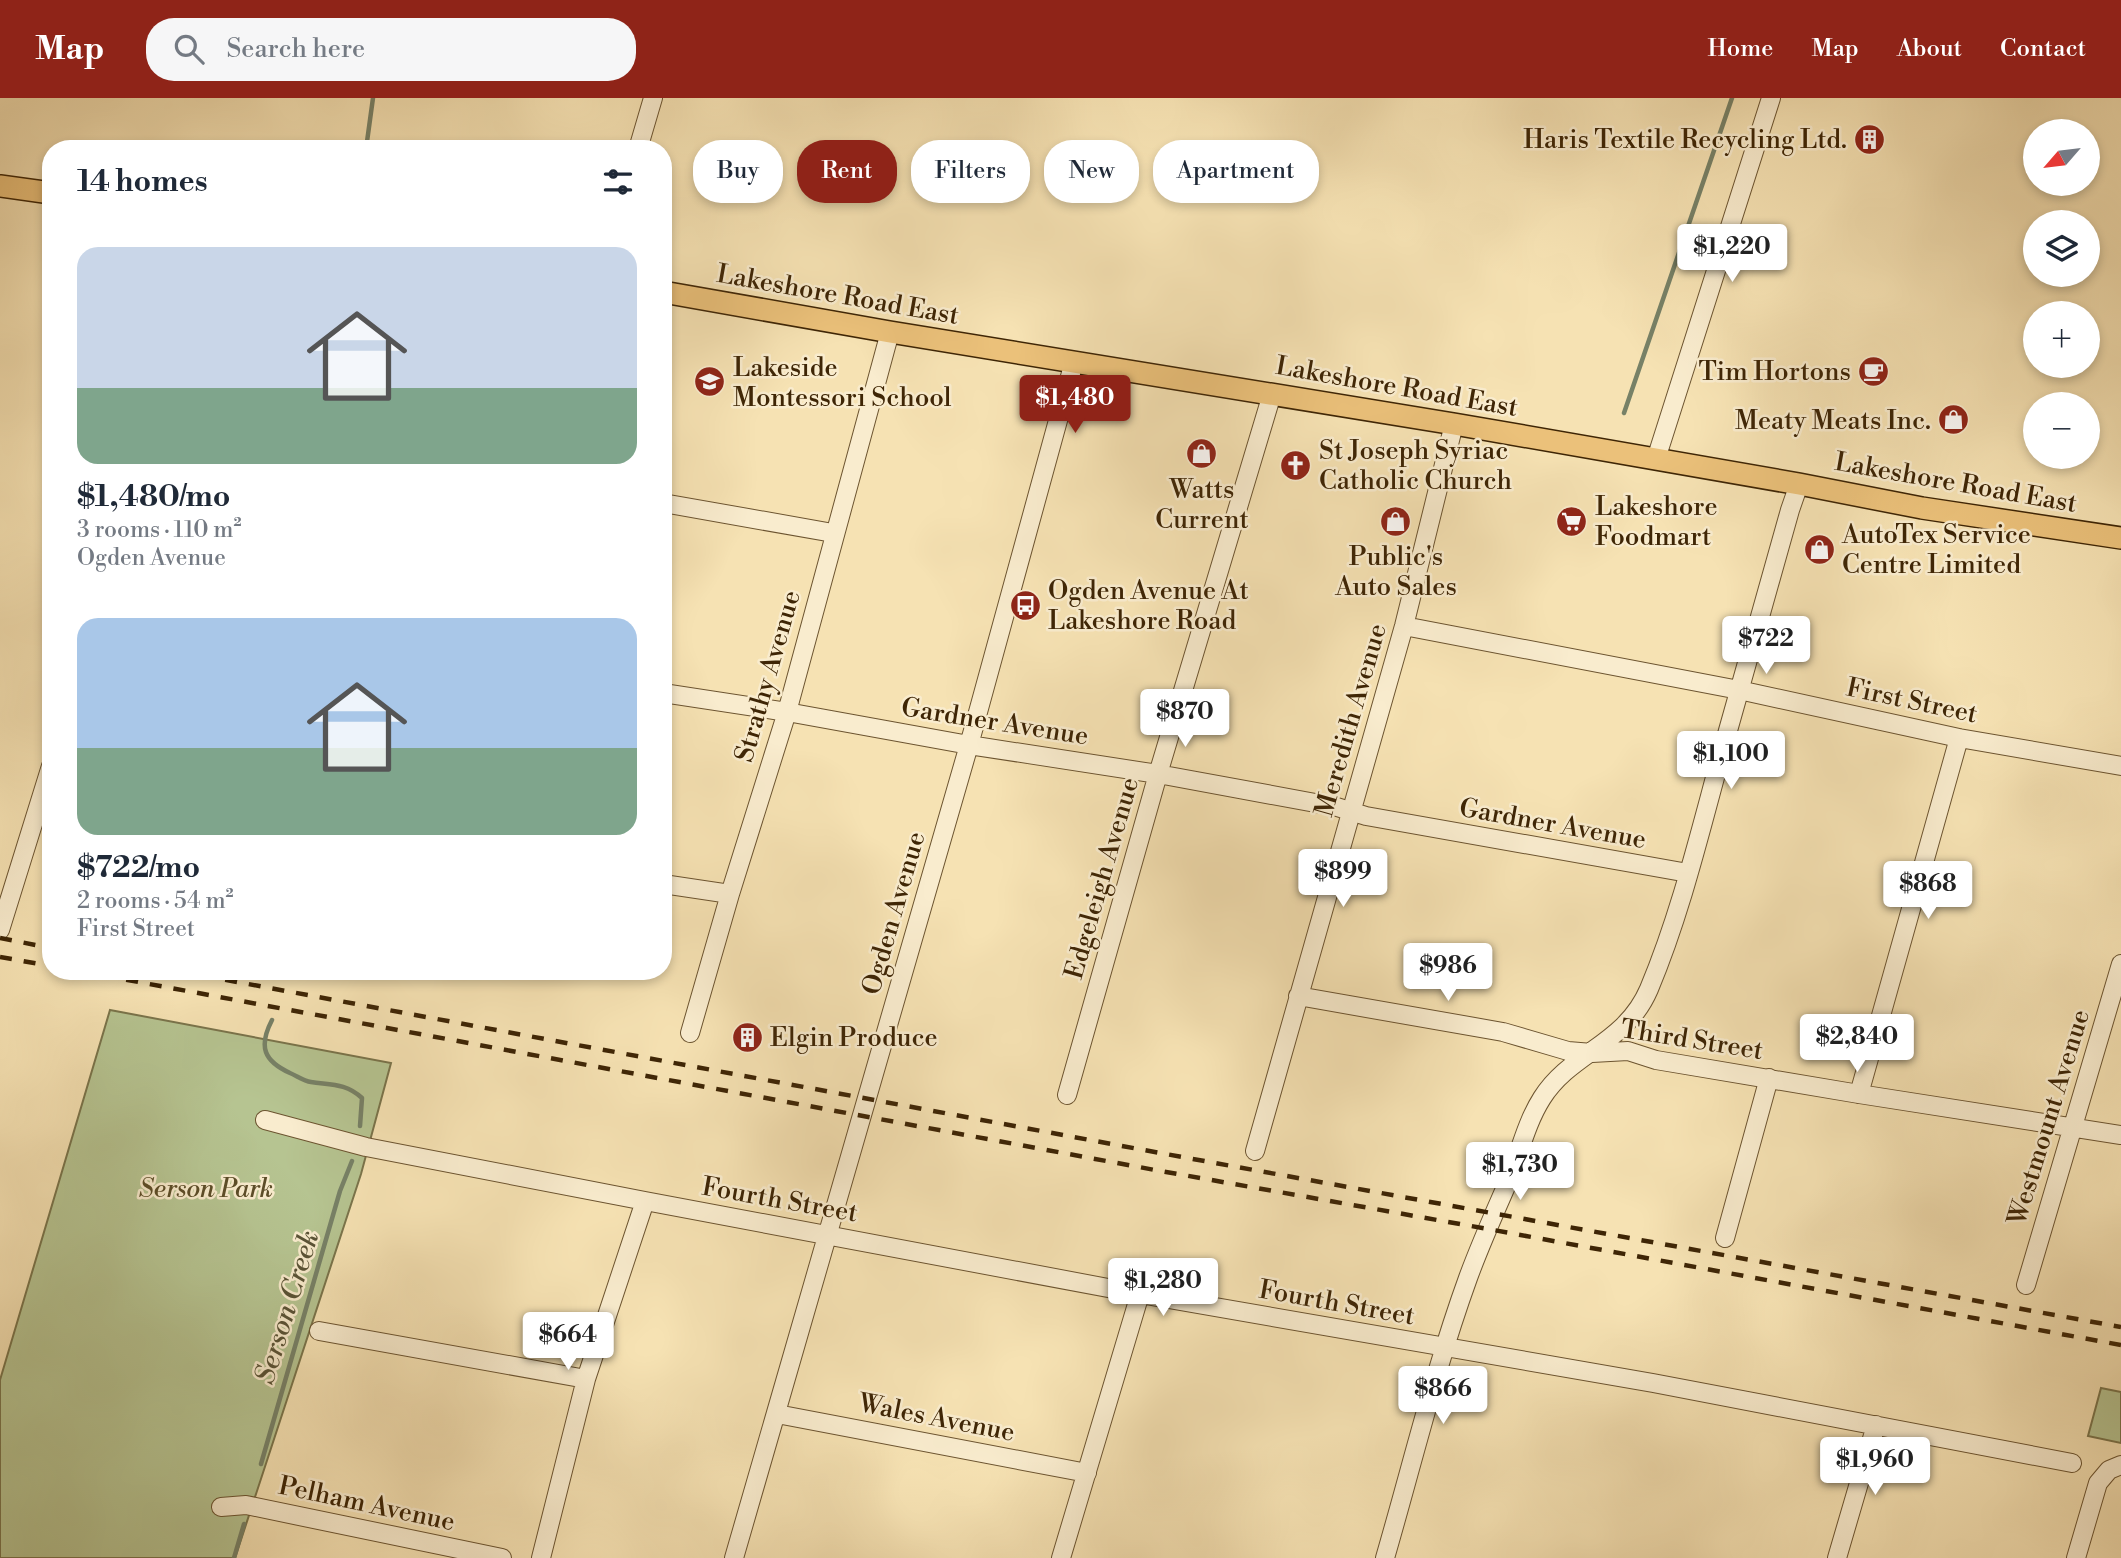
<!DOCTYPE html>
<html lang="en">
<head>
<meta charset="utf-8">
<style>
	body { margin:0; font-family:"Libre Bodoni",serif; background:#f6f6f7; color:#1f2937; height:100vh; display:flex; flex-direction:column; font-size:26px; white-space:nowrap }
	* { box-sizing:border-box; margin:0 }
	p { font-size:23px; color:#747a83 }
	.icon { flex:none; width:38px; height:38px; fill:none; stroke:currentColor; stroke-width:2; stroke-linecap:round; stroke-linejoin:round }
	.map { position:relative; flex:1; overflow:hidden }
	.drawer { position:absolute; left:42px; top:42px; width:630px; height:840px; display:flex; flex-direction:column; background:#fff; border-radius:28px; box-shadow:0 4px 10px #0003 }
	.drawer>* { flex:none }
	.top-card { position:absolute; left:693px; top:42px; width:665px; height:63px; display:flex; gap:14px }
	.needle { width:46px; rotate:242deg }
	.buttons { position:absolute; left:2023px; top:21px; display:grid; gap:14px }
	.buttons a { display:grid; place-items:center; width:77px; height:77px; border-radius:50%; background:#fff; box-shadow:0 4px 10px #0003; font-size:35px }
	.price { position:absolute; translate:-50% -60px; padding:0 16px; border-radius:7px; background:#fff; color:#222; font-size:23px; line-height:46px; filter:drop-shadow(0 2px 4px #0008) }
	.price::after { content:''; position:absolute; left:50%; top:42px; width:21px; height:16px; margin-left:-10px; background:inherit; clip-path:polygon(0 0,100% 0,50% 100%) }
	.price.on { background:#8f2418; color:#fff }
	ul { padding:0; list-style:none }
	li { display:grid; align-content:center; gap:14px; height:371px; padding:0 35px }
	li span { display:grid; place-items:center; height:217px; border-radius:21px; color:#555 }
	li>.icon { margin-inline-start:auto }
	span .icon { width:126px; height:126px; fill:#fffc; stroke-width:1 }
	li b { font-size:30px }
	h2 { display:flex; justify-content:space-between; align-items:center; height:84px; padding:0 35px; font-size:30px }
	.tag { padding:0 24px; border-radius:28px; background:#fff; box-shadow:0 4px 10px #0003; font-size:24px; line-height:63px }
	.tag.on { background:#8f2418; color:#fff }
	header { display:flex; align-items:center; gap:42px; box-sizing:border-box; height:98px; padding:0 35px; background:#8f2418; color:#fff }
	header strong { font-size:33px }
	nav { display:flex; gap:38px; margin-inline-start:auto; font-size:24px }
	.search { width:490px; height:63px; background:#f6f6f7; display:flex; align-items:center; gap:18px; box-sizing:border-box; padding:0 24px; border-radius:28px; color:#747a83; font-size:26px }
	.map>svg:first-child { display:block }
	.green { fill:#b6c491; stroke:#7a744b; stroke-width:2 }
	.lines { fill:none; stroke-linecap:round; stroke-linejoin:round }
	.stream { stroke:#778167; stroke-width:4.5 }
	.minor-casing { stroke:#6c5430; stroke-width:20 }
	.major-casing { stroke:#3e2505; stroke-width:24 }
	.minor { stroke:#f9ecce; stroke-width:18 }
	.major { stroke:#ebc17a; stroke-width:21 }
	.rail { stroke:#3e2505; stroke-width:4.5; stroke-dasharray:12 12; stroke-linecap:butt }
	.labels { text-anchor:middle; stroke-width:5; stroke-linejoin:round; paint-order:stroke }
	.poi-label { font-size:26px; fill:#3e2505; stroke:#f9ecce; text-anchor:start }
	.street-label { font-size:26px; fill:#3e2505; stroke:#f9ecce }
	.park-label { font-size:26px; font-style:italic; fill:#5c4d28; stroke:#f9ecce }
	.water-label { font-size:28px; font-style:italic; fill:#5a5336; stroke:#f9ecce }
</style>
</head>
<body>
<header>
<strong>Map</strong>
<div class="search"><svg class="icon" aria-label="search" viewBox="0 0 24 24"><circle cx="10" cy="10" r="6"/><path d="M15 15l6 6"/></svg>Search here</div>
<nav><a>Home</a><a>Map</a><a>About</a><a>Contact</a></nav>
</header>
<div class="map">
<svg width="2121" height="1460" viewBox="0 0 2121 1460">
	<rect width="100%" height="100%" fill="#f6e2b3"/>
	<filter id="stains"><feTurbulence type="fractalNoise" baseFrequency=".00286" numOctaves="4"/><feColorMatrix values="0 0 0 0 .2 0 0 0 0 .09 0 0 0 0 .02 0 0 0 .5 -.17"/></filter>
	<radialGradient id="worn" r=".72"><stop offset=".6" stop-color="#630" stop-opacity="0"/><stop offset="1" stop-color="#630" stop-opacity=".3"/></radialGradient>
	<path class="green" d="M110,912l281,53 -30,111 -126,384h-235v-178z
		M2101,1290l20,4v51l-33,-7z"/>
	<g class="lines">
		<path class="stream" d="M366,51l7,-51
			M1624,315l108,-315
			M279,879l4,-6
			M272,922c-14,27 -8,41 18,53 7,3 14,8 21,9 20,3 35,1 51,16l-2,28
			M261,1366l79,-273 12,-30
			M234,1460l10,-34"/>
		<defs>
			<path id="minor" d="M638,51l15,-51
				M1656,361l115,-361
				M663,405l170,30
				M1404,528l335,64 220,48 162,28
				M663,595l124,19 182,33 189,29 179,33 29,9 322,57
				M663,786l67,10
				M0,832l51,-164
				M1298,898l205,36 65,19 24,2 36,-2 28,9 203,34 262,41
				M690,935l40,-139 57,-182 103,-380
				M1859,996l100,-356
				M1067,997l91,-321 114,-380
				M265,1022l101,27 279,54 495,93 513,89 419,80
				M1255,1053l149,-525 50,-202
				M1725,1140l44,-160
				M2026,1187l95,-321
				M319,1233l267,48
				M777,1316l310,59
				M221,1409l25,-2 256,53
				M541,1460l45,-179 59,-178
				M734,1460l235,-813 105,-383
				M1061,1460l79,-264
				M1385,1460c27,-93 50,-189 83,-280 12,-33 26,-64 40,-96 11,-27 18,-59 34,-84 29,-46 83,-53 107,-109 31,-74 50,-153 71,-230 23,-83 47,-166 70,-249l9,-26
				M1837,1460l39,-133
				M2076,1460l22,-75 11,-13 12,-5"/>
			<path id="major" d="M0,88l51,7
				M663,194l227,40 564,92 345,60 123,24 199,30"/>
		</defs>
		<use href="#minor" class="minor-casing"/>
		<use href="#major" class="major-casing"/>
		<use href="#minor" class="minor"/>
		<use href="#major" class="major"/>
		<path class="rail" d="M0,840l51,10
			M0,859l51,9
			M79,873l1076,199 333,59 633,116
			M178,873l982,182 961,174"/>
	</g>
	<defs>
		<symbol id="building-disc" viewBox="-11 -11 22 22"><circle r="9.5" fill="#8f2418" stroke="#f9ecce"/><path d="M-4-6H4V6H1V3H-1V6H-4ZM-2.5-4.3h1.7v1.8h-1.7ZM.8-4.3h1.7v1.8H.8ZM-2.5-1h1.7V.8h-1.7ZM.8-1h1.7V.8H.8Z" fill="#fff"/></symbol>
		<symbol id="cafe-disc" viewBox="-11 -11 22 22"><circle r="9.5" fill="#8f2418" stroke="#f9ecce"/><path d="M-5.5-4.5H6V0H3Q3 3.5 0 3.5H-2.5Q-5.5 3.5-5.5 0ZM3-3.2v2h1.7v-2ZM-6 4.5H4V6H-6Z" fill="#fff"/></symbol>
		<symbol id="school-disc" viewBox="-11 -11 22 22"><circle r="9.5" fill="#8f2418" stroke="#f9ecce"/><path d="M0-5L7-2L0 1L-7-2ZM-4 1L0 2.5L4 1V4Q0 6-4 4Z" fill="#fff"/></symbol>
		<symbol id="shop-disc" viewBox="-11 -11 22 22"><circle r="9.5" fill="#8f2418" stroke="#f9ecce"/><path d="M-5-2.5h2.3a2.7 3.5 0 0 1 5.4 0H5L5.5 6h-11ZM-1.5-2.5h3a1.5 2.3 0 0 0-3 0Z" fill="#fff"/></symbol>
		<symbol id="church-disc" viewBox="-11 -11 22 22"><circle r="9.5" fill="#8f2418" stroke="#f9ecce"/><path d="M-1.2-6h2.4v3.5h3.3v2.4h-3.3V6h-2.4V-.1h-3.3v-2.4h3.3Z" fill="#fff"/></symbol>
		<symbol id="supermarket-disc" viewBox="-11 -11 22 22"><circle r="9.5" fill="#8f2418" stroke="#f9ecce"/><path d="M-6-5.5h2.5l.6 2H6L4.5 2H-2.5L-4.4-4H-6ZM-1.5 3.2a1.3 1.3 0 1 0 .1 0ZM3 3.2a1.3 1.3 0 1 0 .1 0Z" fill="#fff"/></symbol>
		<symbol id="bus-disc" viewBox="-11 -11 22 22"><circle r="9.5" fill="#8f2418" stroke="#f9ecce"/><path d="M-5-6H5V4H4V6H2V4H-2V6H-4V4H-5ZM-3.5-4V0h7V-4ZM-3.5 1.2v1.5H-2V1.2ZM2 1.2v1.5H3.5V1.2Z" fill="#fff"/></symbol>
	</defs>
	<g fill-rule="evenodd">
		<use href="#building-disc" x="1852" y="24" width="35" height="35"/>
		<use href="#cafe-disc" x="1856" y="256" width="35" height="35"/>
		<use href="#school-disc" x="692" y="266" width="35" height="35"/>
		<use href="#shop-disc" x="1936" y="304" width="35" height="35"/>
		<use href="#shop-disc" x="1184" y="338" width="35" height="35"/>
		<use href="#church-disc" x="1278" y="350" width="35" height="35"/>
		<use href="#shop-disc" x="1378" y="406" width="35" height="35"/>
		<use href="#supermarket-disc" x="1554" y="406" width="35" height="35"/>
		<use href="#shop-disc" x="1802" y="434" width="35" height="35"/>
		<use href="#bus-disc" x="1008" y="490" width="35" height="35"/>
		<use href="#building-disc" x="730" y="922" width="35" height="35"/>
	</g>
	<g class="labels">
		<g class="poi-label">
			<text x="1847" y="50" text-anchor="end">Haris Textile Recycling Ltd.</text>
			<text x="733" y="278">Lakeside<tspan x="733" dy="30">Montessori School</tspan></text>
			<text x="1851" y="282" text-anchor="end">Tim Hortons</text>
			<text x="1931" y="331" text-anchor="end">Meaty Meats Inc.</text>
			<text x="1319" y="361">St Joseph Syriac<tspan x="1319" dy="30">Catholic Church</tspan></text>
			<text x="1202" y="400" text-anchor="middle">Watts<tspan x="1202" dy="30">Current</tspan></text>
			<text x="1595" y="417">Lakeshore<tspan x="1595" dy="30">Foodmart</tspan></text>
			<text x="1842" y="445">AutoTex Service<tspan x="1842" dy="30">Centre Limited</tspan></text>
			<text x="1396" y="467" text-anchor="middle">Public's<tspan x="1396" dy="30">Auto Sales</tspan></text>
			<text x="1048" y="501">Ogden Avenue At<tspan x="1048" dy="30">Lakeshore Road</tspan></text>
			<text x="770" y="948">Elgin Produce</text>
		</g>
		<g class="street-label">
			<text transform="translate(838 196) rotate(10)" y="9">Lakeshore Road East</text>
			<text transform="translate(1397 288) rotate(10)" y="9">Lakeshore Road East</text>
			<text transform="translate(1956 384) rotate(10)" y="9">Lakeshore Road East</text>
			<text transform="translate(767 578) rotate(-74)" y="9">Strathy Avenue</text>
			<text transform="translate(1912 602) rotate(12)" y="9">First Street</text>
			<text transform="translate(1350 622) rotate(-74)" y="9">Meredith Avenue</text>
			<text transform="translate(995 623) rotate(9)" y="9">Gardner Avenue</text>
			<text transform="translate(1553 725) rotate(10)" y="9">Gardner Avenue</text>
			<text transform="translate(1101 780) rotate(-74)" y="9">Edgeleigh Avenue</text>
			<text transform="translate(893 815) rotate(-74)" y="9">Ogden Avenue</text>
			<text transform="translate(1692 941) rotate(9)" y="9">Third Street</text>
			<text transform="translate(2048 1019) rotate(-73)" y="9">Westmount Avenue</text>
			<text transform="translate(780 1101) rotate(10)" y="9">Fourth Street</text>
			<text transform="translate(1337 1204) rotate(10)" y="9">Fourth Street</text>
			<text transform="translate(937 1319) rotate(11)" y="9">Wales Avenue</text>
			<text transform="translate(367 1405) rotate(12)" y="9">Pelham Avenue</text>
		</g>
		<g class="park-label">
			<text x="206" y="1099">Serson Park</text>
		</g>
		<g class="water-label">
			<text transform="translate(286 1209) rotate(-73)" y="10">Serson Creek</text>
		</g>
	</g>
	<rect width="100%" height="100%" filter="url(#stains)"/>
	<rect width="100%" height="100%" fill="url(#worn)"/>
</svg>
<div class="buttons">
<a><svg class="needle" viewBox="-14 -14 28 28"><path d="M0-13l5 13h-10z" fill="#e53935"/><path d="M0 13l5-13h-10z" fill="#747a83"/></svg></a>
<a><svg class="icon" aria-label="layers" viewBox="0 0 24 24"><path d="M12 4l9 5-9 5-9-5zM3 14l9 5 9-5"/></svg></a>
<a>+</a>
<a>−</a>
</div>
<b class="price" style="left:1732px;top:186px">$1,220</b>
<b class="price on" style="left:1075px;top:337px">$1,480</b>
<b class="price" style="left:1766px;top:578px">$722</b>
<b class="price" style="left:1185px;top:651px">$870</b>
<b class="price" style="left:1731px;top:693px">$1,100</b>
<b class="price" style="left:1343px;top:811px">$899</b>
<b class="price" style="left:1928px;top:823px">$868</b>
<b class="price" style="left:1448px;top:905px">$986</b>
<b class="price" style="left:1857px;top:976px">$2,840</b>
<b class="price" style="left:1520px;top:1104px">$1,730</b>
<b class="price" style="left:1163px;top:1220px">$1,280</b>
<b class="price" style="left:568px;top:1274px">$664</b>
<b class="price" style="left:1443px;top:1328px">$866</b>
<b class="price" style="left:1875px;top:1399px">$1,960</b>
<div class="top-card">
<a class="tag">Buy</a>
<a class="tag on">Rent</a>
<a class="tag">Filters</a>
<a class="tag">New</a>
<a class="tag">Apartment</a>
</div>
<section class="drawer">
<h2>14 homes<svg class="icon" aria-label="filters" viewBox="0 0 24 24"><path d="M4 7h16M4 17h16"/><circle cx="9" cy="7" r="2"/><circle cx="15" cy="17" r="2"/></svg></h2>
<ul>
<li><span style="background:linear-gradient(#c9d6e8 65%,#7fa58c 0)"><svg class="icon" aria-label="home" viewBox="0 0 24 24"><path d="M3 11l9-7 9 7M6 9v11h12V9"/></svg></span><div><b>$1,480/mo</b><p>3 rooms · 110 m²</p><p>Ogden Avenue</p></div></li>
<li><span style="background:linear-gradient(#a9c7e8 60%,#7fa58c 0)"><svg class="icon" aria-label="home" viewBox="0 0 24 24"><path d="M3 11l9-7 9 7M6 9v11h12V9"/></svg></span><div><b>$722/mo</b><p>2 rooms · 54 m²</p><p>First Street</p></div></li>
</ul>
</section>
</div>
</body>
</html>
